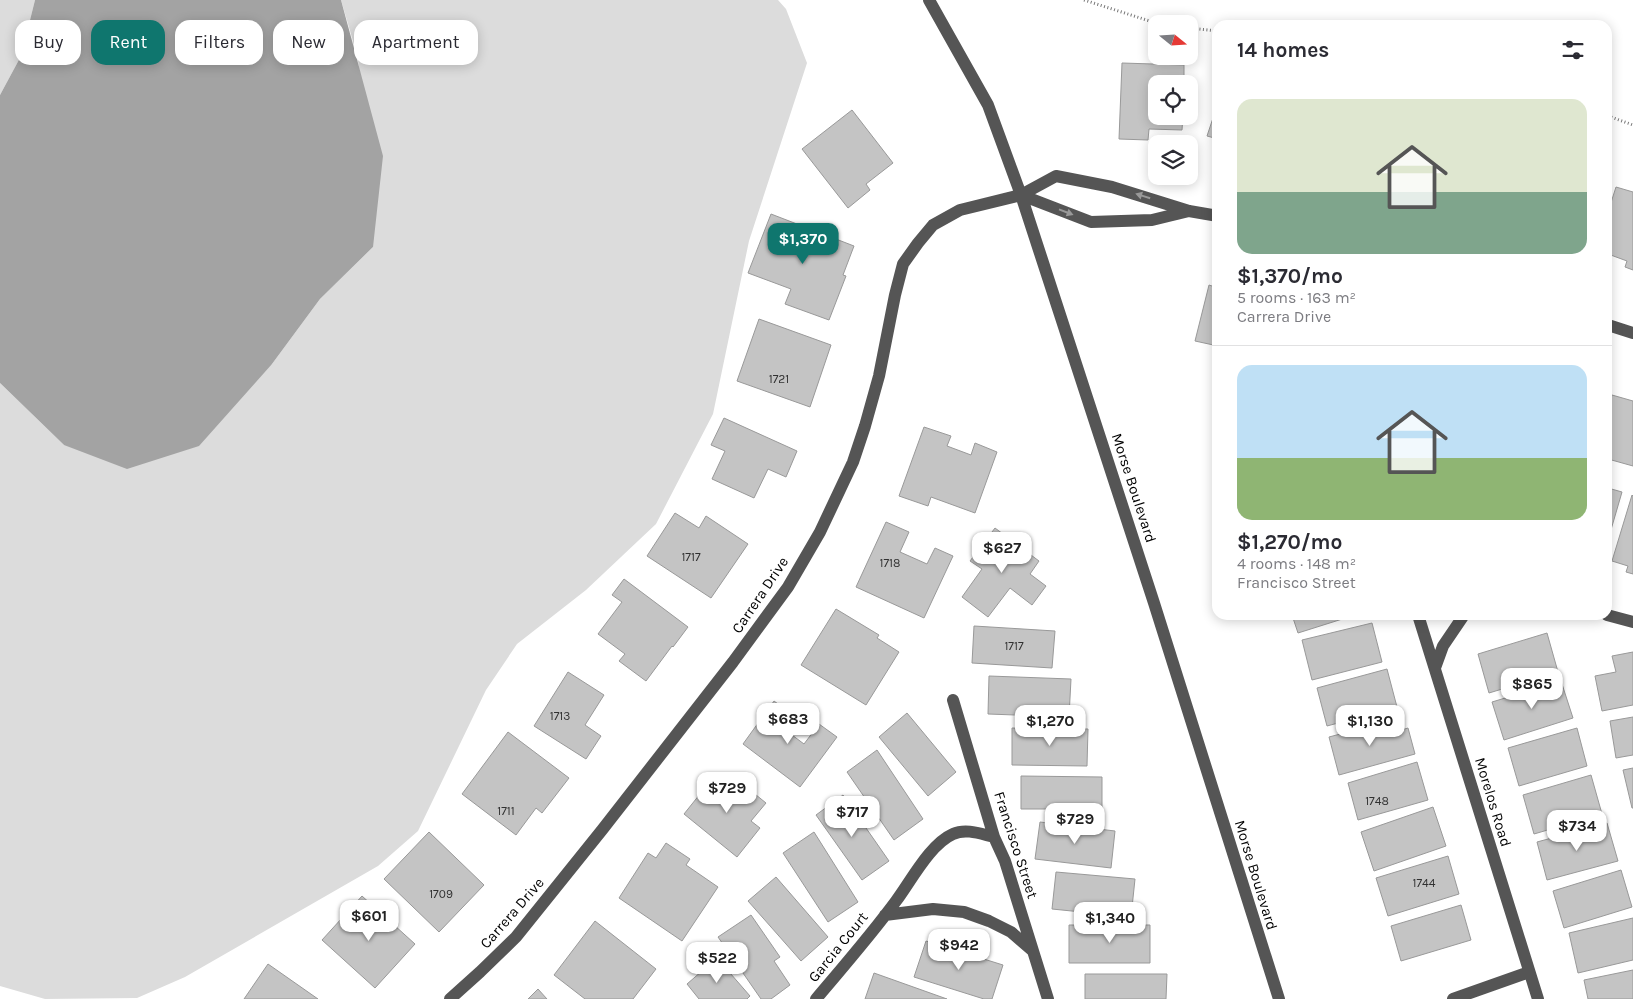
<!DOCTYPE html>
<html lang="en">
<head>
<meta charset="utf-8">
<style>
	body { margin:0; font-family:Karla,sans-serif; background:#f2f2f3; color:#2b2b33; height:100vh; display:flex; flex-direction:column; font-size:19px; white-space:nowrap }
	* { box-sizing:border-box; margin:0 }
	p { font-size:16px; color:#7c7c81 }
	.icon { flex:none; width:28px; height:28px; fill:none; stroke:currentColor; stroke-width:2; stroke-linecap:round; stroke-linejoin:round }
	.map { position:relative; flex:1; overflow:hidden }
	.sheet { position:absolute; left:1212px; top:20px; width:400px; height:600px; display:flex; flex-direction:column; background:#fff; border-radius:15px; box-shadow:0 2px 12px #0003 }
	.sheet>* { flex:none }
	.guide { position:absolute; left:15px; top:20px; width:475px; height:45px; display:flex; gap:10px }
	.needle { width:32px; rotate:108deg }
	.buttons { position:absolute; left:1148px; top:15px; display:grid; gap:10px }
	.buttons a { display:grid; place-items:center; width:50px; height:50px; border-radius:10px; background:#fff; box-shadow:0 2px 12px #0003; font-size:25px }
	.price { position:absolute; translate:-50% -42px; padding:0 11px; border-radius:10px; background:#fff; color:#222; font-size:16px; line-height:32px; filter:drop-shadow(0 1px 2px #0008) }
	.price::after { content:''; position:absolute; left:50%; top:30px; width:15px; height:11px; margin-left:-8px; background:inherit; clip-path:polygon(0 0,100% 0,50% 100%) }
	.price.selected { background:#0f766e; color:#fff }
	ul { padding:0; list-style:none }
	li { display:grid; align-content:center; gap:10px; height:265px; padding:0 25px }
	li+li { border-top:1px solid #e1e1e2 }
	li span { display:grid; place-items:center; height:155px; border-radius:15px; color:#555 }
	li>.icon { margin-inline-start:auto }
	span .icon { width:90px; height:90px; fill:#fffc; stroke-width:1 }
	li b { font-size:21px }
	h2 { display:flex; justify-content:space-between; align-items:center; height:60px; padding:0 25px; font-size:21px }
	.pill { padding:0 18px; border-radius:15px; background:#fff; box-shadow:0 2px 12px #0003; font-size:18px; line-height:45px }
	.pill.selected { background:#0f766e; color:#fff }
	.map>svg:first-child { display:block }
	.green { fill:#dcdcdc }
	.water { fill:#a3a3a3 }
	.building { fill:#c4c4c4; stroke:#999 }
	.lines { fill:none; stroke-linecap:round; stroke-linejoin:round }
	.path { stroke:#777; stroke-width:3; stroke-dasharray:1 2.5; stroke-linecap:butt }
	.minor { stroke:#555; stroke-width:12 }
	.oneway { fill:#999 }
	.labels { text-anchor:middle; stroke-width:4.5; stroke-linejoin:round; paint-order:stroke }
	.number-label { font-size:12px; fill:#313131 }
	.street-label { font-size:15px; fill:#000; stroke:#fff }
</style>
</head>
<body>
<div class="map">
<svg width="1633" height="999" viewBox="0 0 1633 999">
	<rect width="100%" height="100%" fill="#fff"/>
	<path class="green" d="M0,0h35l-14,56 -21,39z
		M341,0h437l8,9 21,54 -58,178 -36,173 -57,110 -70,66 -69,54 -31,46 -68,141 -40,35 -193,111 -48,21 -92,1 -45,-13v-603l64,62 208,-81 48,-65 53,-52 -15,-189z"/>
	<path class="water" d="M35,0h306l42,156 -10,91 -53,52 -48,65 -73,82 -72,23 -63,-24 -64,-62v-288l21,-39z"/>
	<path class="building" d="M1122,63l62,2v19h-28v32h27l-1,14 -33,-1 -1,11 -29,-1z
		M1218,103v36l-11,-3z
		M852,110l41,53 -27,21 4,6 -22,18 -46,-59z
		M1616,187l17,5v78l-8,-3 2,-6 -19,-7v-42z
		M771,214l83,32 -11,29 3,1 -17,44 -44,-16 6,-15 -43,-16z
		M1209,285l9,3v58l-23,-5z
		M759,319l72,26 -21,62 -73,-26z
		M1612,395l21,6v65l-25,-7v-50z
		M724,418l73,33 -11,26 -18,-8 -14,29 -42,-19 13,-28 -14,-6z
		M924,427l27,9 -4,10 24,9 4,-12 22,9 -22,61 -44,-16 -3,9 -29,-10z
		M1608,488l14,4 -14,48z
		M1632,495l1,1v78l-7,-2 2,-6 -16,-5z
		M675,513l24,15 7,-12 42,28 -37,54 -64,-42z
		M886,522l23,10 -9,20 27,12 8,-16 18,8 -29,62 -68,-31z
		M995,528l44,33 -9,13 16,12 -14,19 -22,-17 -22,29 -26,-20 20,-28 -12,-8z
		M624,579l64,48 -15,20 -1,-1 -26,35 -27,-20 6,-7 -27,-20 24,-32 -10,-7z
		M836,609l43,26 -2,3 22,14 -33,53 -65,-40z
		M1292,615h63l-57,18z
		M1372,623l10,39 -70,18 -10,-40z
		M974,626l81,5 -3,37 -80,-5z
		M1547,633l11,39 -69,21 -11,-39z
		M1633,652v53l-31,6 -7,-35 21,-4 -4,-16z
		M1387,669l10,38 -70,19 -10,-38z
		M568,672l36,23 -19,30 16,11 -15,23 -52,-33z
		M989,676l82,3 -2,38 -81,-3z
		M1561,681l12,37 -69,22 -12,-38z
		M774,701l24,18 -10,13 16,12 15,-20 18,13 -37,50 -57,-43z
		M907,713l49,59 -28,24 -49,-59z
		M1633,717v38l-17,3 -6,-37z
		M1389,721l3,12 16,-5 7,26 -76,21 -10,-38z
		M1012,728l76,1 -1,37 -75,-1z
		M1577,728l10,38 -68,20 -11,-38z
		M508,732l61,46 -27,35 -6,-5 -20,27 -54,-41z
		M877,750l46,69 -29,21 -47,-68z
		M1417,762l11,38 -70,20 -10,-37z
		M1633,768v40h-1l-9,-38z
		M729,773l37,30 -15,18 9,7 -23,29 -53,-43 24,-30 7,6z
		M1591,775l11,39 -68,20 -11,-39z
		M1021,776l81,1v40l-51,-1v-7h-30z
		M843,795l46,66 -27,19 -46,-65z
		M1433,807l13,39 -72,25 -13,-39z
		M1040,822l75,9 -4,37 -76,-9z
		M1607,823l11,38 -71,19 -10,-38z
		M429,832l55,53 -45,47 -55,-53z
		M814,832l44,70 -30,20 -45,-69z
		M666,843l24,16 -4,6 32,22 -36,54 -63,-43 29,-45 8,5z
		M1448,856l11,38 -71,22 -12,-38z
		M1621,870l11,37 -68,21 -11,-37z
		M1056,872l79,7 -4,38 -79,-8z
		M776,877l52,60 -27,24 -53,-60z
		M362,896l53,48 -40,44 -53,-48z
		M1461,905l10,35 -70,21 -10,-35z
		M751,915l29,42 -6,4 16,24 -19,14h-10l-43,-62z
		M1633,918v42l-55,13 -9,-40z
		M595,921l61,48 -23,30h-48l-31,-24z
		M1069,925h81v38h-81z
		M926,941l77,24 -11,34h-8l-70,-22z
		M717,958l33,38 -3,3h-48l-12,-15z
		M268,964l50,35h-74z
		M1633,970v29h-45l-4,-19z
		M874,973l73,26h-82z
		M1085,974h82l-1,25h-81z
		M538,989l9,10h-19z"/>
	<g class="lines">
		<path class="path" d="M1084,0l75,24
			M1189,28l29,3
			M1608,116l25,9"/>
		<path class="minor" d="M929,0l59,105 33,90 133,408 125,396
			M1021,195l70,27 61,-2 37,-9
			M1608,325l25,8
			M1418,615l120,384
			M1607,615l26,7
			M1435,668l8,-22 21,-31
			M953,700l41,137 11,24 43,138
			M885,915l48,-6 31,3 25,9 22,11 22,19
			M450,999l30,-27 36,-35 86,-107 131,-168 55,-75 32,-55 33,-70 12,-36 14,-50 16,-81 8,-31 15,-21 15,-18 27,-15 61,-15 35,-19 56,11 77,24 29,5
			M816,999c27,-32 55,-64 80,-98 15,-20 34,-57 57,-67 13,-6 28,0 41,3
			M1453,999l76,-27"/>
	</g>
	<defs><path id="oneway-solid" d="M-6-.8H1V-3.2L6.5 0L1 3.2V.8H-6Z" transform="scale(1.25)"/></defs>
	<g class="oneway">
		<use href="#oneway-solid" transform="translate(1143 196) rotate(-163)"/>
		<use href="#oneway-solid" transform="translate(1066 212) rotate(21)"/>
	</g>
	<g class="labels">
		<g class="number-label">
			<text x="779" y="383">1721</text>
			<text x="691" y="561">1717</text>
			<text x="890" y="567">1718</text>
			<text x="1014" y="650">1717</text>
			<text x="560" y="720">1713</text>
			<text x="1377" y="805">1748</text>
			<text x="506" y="815">1711</text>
			<text x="1424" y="887">1744</text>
			<text x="441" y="898">1709</text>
		</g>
		<g class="street-label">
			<text transform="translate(1134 488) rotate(72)" y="5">Morse Boulevard</text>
			<text transform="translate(760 595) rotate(-56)" y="5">Carrera Drive</text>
			<text transform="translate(1493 802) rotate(73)" y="5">Morelos Road</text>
			<text transform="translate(1016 845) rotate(72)" y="5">Francisco Street</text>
			<text transform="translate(1256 875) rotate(73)" y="5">Morse Boulevard</text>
			<text transform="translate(512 913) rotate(-49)" y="5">Carrera Drive</text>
			<text transform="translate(838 947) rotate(-51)" y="5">Garcia Court</text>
		</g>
	</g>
</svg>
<div class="buttons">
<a><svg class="needle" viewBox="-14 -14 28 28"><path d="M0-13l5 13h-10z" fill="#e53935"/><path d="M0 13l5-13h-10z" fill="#7c7c81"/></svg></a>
<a><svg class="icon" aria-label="locate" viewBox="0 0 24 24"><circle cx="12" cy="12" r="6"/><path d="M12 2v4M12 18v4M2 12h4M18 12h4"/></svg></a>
<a><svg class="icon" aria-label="layers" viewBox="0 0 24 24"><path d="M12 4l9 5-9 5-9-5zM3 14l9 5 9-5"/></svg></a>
</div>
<b class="price selected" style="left:803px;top:265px">$1,370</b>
<b class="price" style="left:1002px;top:574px">$627</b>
<b class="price" style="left:1532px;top:710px">$865</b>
<b class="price" style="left:788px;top:745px">$683</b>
<b class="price" style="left:1050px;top:747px">$1,270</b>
<b class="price" style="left:1370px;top:747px">$1,130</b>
<b class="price" style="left:727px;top:814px">$729</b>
<b class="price" style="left:852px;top:838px">$717</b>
<b class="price" style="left:1075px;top:845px">$729</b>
<b class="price" style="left:1577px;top:852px">$734</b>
<b class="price" style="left:369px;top:942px">$601</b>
<b class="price" style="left:1110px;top:944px">$1,340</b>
<b class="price" style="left:959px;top:971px">$942</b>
<b class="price" style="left:717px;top:984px">$522</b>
<div class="guide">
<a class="pill">Buy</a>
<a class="pill selected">Rent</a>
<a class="pill">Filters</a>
<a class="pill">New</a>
<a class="pill">Apartment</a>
</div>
<section class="sheet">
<h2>14 homes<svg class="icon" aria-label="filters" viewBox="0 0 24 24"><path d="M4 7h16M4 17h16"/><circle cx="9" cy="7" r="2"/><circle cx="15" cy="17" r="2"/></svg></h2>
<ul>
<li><span style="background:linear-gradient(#dfe7d0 60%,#7fa58c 0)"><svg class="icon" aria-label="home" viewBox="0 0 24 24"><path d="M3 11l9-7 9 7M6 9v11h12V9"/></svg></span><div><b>$1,370/mo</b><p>5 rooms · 163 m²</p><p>Carrera Drive</p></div></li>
<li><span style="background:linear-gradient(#bfe0f5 60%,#8fb573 0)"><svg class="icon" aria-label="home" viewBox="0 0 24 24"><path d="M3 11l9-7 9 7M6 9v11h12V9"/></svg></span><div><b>$1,270/mo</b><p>4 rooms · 148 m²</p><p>Francisco Street</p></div></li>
</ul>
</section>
</div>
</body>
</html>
